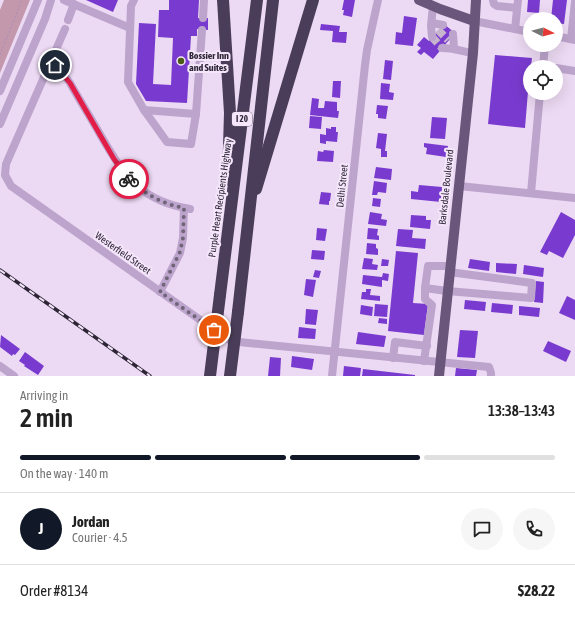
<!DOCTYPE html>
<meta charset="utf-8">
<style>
body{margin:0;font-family:"Asap Condensed",sans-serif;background:#f6f6f6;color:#222;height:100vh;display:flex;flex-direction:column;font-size:15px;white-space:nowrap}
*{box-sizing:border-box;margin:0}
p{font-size:13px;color:#767676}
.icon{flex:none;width:22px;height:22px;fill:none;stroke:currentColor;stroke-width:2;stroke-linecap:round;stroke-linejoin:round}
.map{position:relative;height:376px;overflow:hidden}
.sheet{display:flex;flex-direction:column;background:#fff;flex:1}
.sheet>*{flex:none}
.needle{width:26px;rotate:96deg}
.fabs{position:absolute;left:523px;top:12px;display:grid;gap:8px}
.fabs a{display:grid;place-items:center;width:40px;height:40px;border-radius:50%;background:#fff;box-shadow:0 4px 16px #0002;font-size:20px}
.pin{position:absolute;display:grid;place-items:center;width:34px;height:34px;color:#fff;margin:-17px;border:2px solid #fff;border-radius:50%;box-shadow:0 1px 4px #0007}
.courier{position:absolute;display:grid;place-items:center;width:40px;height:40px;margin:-20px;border:3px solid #e11d48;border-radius:50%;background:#fff;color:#222;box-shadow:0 1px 5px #0007}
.summary em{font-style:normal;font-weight:600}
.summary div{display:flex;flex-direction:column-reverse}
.summary{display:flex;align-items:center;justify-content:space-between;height:68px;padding:0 20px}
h1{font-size:26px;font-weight:600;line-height:30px}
.bar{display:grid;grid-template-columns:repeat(4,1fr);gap:6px 4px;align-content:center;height:48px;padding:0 20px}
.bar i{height:5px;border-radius:3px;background:#e0e0e0}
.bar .on{background:#111827}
.bar p{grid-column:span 4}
.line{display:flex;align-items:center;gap:10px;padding:0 20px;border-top:1px solid #e0e0e0}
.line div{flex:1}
.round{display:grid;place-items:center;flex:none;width:42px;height:42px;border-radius:21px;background:#f6f6f6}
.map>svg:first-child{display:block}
</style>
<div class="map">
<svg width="575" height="376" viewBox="0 0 575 376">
<rect width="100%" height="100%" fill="#ecd9f3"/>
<!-- green -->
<path fill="#c398ad" d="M4 0H30L0 73V10Z"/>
<!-- building -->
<g fill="#793bcf">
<path d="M86 0H118L113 12Z"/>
<path d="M169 0H199L198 18H208V30L197 29V36H191L187 103 146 101 136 84 139 23 156 24 153 84 171 85 173 38 158 37 159 10H169Z"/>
<path d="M344 0H355L352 17 343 15 344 10H342Z"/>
<path d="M528 0H540L539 13 527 12Z"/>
<path d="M553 0H567L564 24 556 23V19H551Z"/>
<path d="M404 16 417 18 413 46 395 44 396 32 402 33Z"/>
<path d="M321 24 340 26 339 32H347L346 43 332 42 333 31 320 30Z"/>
<path d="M444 24 455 33 433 59 424 52 421 55 417 52 421 48 417 45 424 37 429 41Z"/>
<path d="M495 55 532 58 531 67H530L525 128 488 124Z"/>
<path d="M385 60 393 61 391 80 383 79Z"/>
<path d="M333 81H341L340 98 332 97Z"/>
<path d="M381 83 390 84 389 92 394 93 393 100 380 99Z"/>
<path d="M312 98 319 99 318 108H324L325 101 337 102V111H339L338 118 310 115Z"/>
<path d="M377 105 388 106 386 119 378 118V114H376Z"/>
<path d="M310 116 322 117 321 129 309 128Z"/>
<path d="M432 117 447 118 445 139 430 138Z"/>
<path d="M331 127H336V132H338L337 142 326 141V144L320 143V134L326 135V128L331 129Z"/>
<path d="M378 133 387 134 385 151H387V157H381V149L376 148Z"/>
<path d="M424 143 448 146 446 157 426 154 427 148 424 147Z"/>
<path d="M324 150 334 151 333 162 317 161 318 151 323 152Z"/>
<path d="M376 167 392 169 391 180 374 178Z"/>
<path d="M374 181 387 183 386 193 378 192 377 195H372Z"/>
<path d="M419 185 442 187 441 202 411 199V191L418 192Z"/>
<path d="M321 192 331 193 330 201H329V205L319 204Z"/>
<path d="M373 198 381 199 380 207 372 206Z"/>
<path d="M370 212 382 214 381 219 387 220 386 226 368 224Z"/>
<path d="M561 212 575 220V235L563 258 549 251 547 255 540 252Z"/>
<path d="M411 215 426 216V220H431L430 229 410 227Z"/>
<path d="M317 228 327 229 325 241 316 240Z"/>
<path d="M368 228 378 229 377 235 379 236V240L367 239Z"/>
<path d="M398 229 413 230 412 238 426 239 425 249 396 246Z"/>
<path d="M367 243 376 244V248L378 249V255L366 254Z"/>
<path d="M312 250 325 251 324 260 311 259Z"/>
<path d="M396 251 418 253 413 303 428 304 424 335 388 331Z"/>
<path d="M364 258 373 259 372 264 378 265 377 270 362 269Z"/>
<path d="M382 259 389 260 388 266H381Z"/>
<path d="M470 259 490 262 489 271 468 268Z"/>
<path d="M496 263 517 264 516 274 496 272Z"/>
<path d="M524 265 544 268 543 277 523 274Z"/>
<path d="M315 270 321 271 319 278 313 277Z"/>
<path d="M383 273 389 274 388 281 382 280V287L362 284 363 275 382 277Z"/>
<path d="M306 279 316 280 313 297 304 295Z"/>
<path d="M536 281 544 282 543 303 534 302Z"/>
<path d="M366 289H371L370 295 380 296V301L361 299 362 292H366Z"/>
<path d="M567 296 575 300V320L559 313Z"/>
<path d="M465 300 486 302 485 311 464 309Z"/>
<path d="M492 303 513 305 512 314 491 312Z"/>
<path d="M375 304 388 305 387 317 374 316Z"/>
<path d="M361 305 373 307 372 316 360 314Z"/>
<path d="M519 306 540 308 539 317 519 315Z"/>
<path d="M306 309 318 310 316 325 305 324Z"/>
<path d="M379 318 387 319V324L378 323Z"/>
<path d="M299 327 316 329 315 339 298 338Z"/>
<path d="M460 330 478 331 475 358 457 357Z"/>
<path d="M358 332 386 336 384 347 356 344Z"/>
<path d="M1 335 20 349 15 355 13 354 12 356 0 347Z"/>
<path d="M548 341 571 351 566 362 543 351Z"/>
<path d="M25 352 44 366 38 375 24 366 25 365 19 361Z"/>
<path d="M292 356 314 359 312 370 291 367Z"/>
<path d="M270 357 281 358 280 376H268Z"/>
<path d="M344 366 361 368 360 376H343Z"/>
<path d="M456 368 477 370 476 376H455Z"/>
<path d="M363 369 415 375V376H362Z"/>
</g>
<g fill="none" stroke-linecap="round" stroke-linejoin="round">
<!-- minor-tunnel -->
<g stroke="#c6b5cd" stroke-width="8" stroke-dasharray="8 4" stroke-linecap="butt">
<path d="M438 30 448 40"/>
<path d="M432 37 442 48"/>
</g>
<!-- path -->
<path stroke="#a88eb8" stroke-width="1" stroke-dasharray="2 2" stroke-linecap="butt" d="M0 55 22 0"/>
<!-- minor -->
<g stroke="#bda4cc" stroke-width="8">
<path d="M64 0 130 28"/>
<path d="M134 0 131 6 128 82 144 110 196 114 202 30"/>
<path d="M493 0 494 4 497 6 517 8"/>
<path d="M203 18 204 0"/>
<path d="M68 20 74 4"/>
<path d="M474 21 530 32"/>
<path d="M432 23 443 25"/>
<path d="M65 29 6 164 5 175 11 186 206 324 227 339 239 342 489 367 491 373V376"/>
<path d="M515 29 518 0"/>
<path d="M453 34 454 48"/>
<path d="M556 36 575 40"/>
<path d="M432 37 431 26 433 6"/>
<path d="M571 39 575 2"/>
<path d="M442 48C455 48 460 51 473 53"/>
<path d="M51 62 62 72 70 83C80 101 91 118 101 136 125 177 141 201 190 209"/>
<path d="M543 67 545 45"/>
<path d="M556 68 575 71"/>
<path d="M0 91 38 0"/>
<path d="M144 110 167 142 191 144 196 114"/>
<path d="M0 124 45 19 51 0"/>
<path d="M459 186 575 198"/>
<path d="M531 193 540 93"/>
<path d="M449 272 532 283 531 298 447 291 425 288 428 266H450"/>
<path d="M160 292 180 253 183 238 184 208"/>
<path d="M393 358 395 342 427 346"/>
<path d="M424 361 432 305 425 299V288"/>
<path d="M0 366 14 376"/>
<path d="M332 376 365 65 367 50 378 0"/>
</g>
<!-- major -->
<g stroke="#69567a" stroke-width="10">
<path d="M419 0 440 9 474 21"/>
<path d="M439 376 473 53 476 0"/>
</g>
<!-- highway -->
<g stroke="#4a3d59" stroke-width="12">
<path d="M223 0 230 113 228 180"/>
<path d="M256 189 313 0"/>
<path d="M220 295 257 0"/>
<path d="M238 312 273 0"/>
</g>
<defs>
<path id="rail" d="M0 270 150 376"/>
</defs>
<!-- rail casing -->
<use href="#rail" stroke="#2e2637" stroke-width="3.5"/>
<!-- rail -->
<use href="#rail" stroke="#f5e6fb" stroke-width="2" stroke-dasharray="6" stroke-linecap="butt"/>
<!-- highway-bridge -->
<g stroke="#4a3d59" stroke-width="12">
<path d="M210 376 220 295"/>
<path d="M230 376 238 312"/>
</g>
</g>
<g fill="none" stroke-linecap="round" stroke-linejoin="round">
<!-- done -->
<path stroke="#706579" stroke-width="4" stroke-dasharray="0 7.2" d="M129 179C144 194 163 204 184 208L183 238 180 252 160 292 214 330"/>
<!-- route -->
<path stroke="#e11d48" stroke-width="5" d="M55 65 70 83 114 159 129 179"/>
</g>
<!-- markers -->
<circle fill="#4b5c19" stroke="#f5e6fb" stroke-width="1.5" cx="181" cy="61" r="4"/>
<g text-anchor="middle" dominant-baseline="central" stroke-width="4" stroke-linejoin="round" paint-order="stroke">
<!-- shield labels -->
<rect fill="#f5e6fb" stroke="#6a6072" stroke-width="1" x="232" y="112" width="20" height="14" rx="3"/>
<g font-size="9" font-weight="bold" fill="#2e2637">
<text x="242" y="119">I 20</text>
</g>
<!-- poi labels -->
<g font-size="10" font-weight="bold" fill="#2e2637" stroke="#f5e6fb" text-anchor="start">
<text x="189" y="55">Bossier Inn<tspan x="189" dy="12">and Suites</tspan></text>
</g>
<!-- street labels -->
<g font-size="10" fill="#2e2637" stroke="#f5e6fb">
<text transform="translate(342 186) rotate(-84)">Delhi Street</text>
<text transform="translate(446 187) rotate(-84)">Barksdale Boulevard</text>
<text transform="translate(220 198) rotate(-82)">Purple Heart Recipients Highway</text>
<text transform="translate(123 253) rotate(35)">Westerfield Street</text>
</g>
</g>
</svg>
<div class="fabs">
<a><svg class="needle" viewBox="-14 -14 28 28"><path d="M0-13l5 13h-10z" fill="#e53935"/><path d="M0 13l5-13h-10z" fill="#767676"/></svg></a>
<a><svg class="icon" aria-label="locate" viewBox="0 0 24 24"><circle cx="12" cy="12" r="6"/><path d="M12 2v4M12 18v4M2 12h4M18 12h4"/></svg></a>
</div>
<div class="pin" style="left:214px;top:330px;background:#ea580c"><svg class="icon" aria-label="bag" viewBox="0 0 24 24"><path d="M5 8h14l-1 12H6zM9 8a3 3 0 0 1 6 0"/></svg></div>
<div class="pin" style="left:55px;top:65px;background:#1f2937"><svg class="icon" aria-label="home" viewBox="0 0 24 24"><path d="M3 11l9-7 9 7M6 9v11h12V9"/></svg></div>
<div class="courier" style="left:129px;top:179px"><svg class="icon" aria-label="bike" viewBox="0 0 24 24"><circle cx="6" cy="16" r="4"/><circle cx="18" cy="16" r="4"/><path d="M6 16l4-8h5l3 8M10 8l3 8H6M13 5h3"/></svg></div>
</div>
<section class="sheet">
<div class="summary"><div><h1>2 min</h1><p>Arriving in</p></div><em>13:38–13:43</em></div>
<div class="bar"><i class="on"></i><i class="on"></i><i class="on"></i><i></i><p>On the way · 140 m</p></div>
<div class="line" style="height:72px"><b class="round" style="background:#111827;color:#fff">J</b><div><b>Jordan</b><p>Courier · 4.5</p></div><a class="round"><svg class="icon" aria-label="chat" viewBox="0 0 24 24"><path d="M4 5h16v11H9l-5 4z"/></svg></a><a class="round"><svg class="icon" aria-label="phone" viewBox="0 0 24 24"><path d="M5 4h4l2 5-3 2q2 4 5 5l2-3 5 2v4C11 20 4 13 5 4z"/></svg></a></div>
<div class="line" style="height:52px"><div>Order #8134</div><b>$28.22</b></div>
</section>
